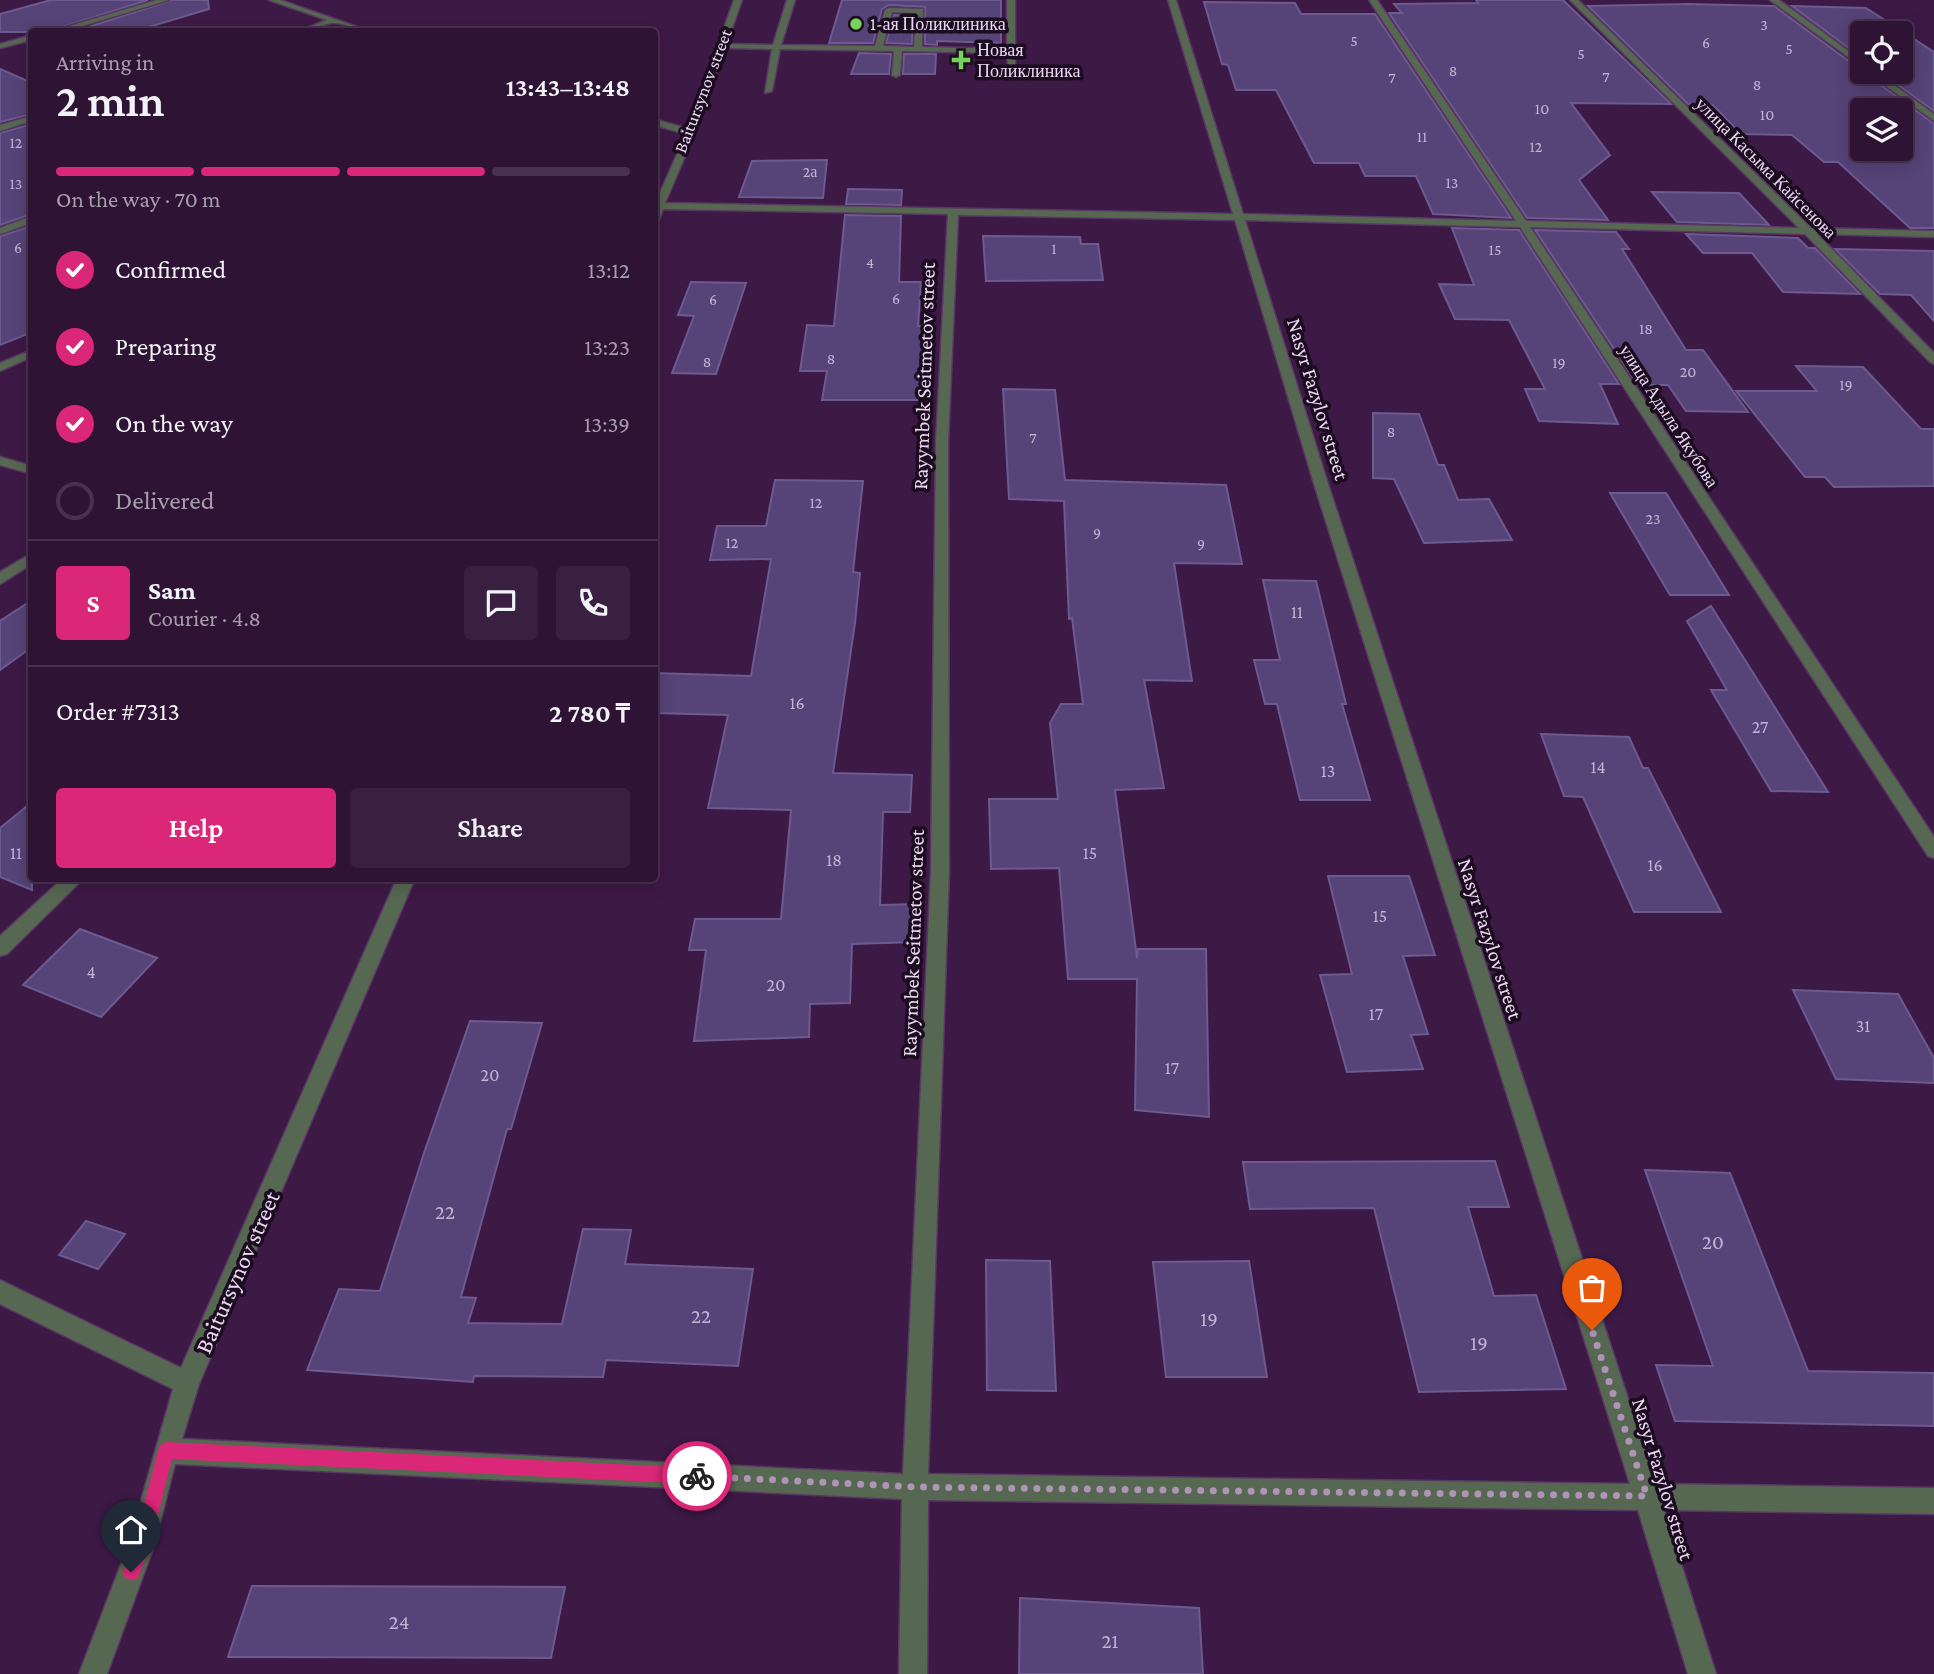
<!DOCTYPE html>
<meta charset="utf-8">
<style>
body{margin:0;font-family:"Crimson Pro",serif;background:#3a2040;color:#f1f3f6;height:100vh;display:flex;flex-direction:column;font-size:26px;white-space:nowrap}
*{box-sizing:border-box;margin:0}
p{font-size:23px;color:#a79eac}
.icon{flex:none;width:38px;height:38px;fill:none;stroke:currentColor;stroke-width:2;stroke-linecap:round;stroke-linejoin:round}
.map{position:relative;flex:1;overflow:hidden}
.sheet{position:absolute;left:28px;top:28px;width:630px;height:854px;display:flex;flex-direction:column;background:#2e1334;border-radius:7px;box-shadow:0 4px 18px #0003,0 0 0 2px #49324f}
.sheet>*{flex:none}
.fabs{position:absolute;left:1850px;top:21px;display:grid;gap:14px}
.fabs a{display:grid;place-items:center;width:63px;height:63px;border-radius:7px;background:#2e1334;box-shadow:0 4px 18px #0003,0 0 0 2px #49324f;font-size:35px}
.pin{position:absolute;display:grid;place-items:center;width:60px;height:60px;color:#fff;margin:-72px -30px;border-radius:50% 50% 50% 0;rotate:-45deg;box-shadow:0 0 7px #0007}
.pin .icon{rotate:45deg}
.courier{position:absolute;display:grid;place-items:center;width:70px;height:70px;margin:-35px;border:5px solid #db2777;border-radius:50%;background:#fff;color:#222;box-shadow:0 2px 9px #0007}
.head em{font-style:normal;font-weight:600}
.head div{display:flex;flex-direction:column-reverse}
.head{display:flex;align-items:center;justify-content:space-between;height:119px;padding:0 28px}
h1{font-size:46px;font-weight:600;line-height:52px}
.bar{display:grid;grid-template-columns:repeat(4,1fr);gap:10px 7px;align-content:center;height:84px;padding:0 28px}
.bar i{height:9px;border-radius:5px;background:#49324f}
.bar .selected{background:#db2777}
.bar p{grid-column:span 4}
.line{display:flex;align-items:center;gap:18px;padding:0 28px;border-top:2px solid #49324f}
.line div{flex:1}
.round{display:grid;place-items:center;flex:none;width:74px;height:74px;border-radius:7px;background:#3a2040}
ol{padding:0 28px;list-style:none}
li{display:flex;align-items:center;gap:21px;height:77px}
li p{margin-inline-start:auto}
li .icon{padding:7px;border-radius:50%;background:#db2777;color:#fff;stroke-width:4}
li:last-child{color:#a79eac}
li i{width:38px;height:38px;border:4px solid #49324f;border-radius:50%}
.primary-button{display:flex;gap:14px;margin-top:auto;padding:14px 28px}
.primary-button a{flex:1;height:80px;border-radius:7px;background:#db2777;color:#fff;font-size:28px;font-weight:600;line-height:80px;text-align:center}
.primary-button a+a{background:#3a2040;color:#f1f3f6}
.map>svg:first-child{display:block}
</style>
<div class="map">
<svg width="1934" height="1674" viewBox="0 0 1934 1674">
<rect width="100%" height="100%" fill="#3d1946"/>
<!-- building -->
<g fill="#564378" stroke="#6c5a90" stroke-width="2" fill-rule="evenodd">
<path d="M51 0H148L47 32H0V14Z"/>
<path d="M172 0H208L209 9 132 32H73Z"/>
<path d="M842 0H1001V43L937 41V45L925 44V7L889 5 882 9 873 43H829Z"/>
<path d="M1476 0H1563L1671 104 1571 103 1610 155 1579 180 1608 220 1527 218 1389 13H1402L1394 4 1478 3Z"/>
<path d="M1204 2 1295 3 1301 14H1375L1511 218 1433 214 1416 176H1365L1359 163H1314L1276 90H1236L1228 65 1222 64Z"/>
<path d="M1688 4 1774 6 1934 124V228H1910L1838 162H1824L1792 135 1741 134 1713 105 1688 104 1588 6ZM1862 110H1900V149H1862Z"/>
<path d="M1792 6 1866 8 1934 52V111L1880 72H1900V33H1862V58Z"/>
<path d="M894 15 913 16 912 44 886 43Z"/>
<path d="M859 53 891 54 889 74H851Z"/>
<path d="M904 54H936L935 74H903Z"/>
<path d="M0 69 32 83V114L0 122Z"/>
<path d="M32 124V214L0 225V133Z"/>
<path d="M827 160 823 198 739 197 752 161Z"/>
<path d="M848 189 902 190 901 205 846 204Z"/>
<path d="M1652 192 1739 193 1769 225 1677 222Z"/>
<path d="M845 215 901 216 899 282H921L918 326H926L920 400H822L827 371H800L807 325 834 326Z"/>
<path d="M32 226V332L0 345V236Z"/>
<path d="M1452 228 1519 230 1619 384H1600L1618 424 1539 421 1525 389H1545L1509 320 1455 319 1439 284 1474 285Z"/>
<path d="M1535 230 1616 232 1629 249H1622L1686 350H1703L1748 412 1686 411 1668 385H1638Z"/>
<path d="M1686 234 1798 238 1808 248H1815L1860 294 1783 292 1752 253H1703Z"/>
<path d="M983 236 1080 237 1081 244H1098L1103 280 986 281Z"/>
<path d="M1835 249 1934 251V321L1911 295 1880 294Z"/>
<path d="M691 282 746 283 716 374 672 373 694 316 678 315Z"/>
<path d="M1796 366 1863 367 1921 429H1934V486L1834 487 1825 477H1805L1736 391H1817Z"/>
<path d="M1003 389 1055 390 1065 480 1226 485 1242 564 1174 563 1192 681 1144 680 1164 788 1115 790 1137 958 1138 949H1206L1209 1117 1135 1110 1137 979H1068L1059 868 991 869 989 799H1058L1050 723 1061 704H1083L1072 618 1069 619 1064 501 1009 499Z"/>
<path d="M1373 413 1419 414 1438 465H1444L1458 500 1489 499 1512 540 1424 543 1394 479 1373 478Z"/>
<path d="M775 480 863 481 853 572 860 573 855 623 833 773 912 775 910 812H883L880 905 916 904V942L852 944 850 1003 810 1004 809 1037 694 1041 706 950H689L695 919H781L791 810 708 808 728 715 654 713V673L751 676 771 559 710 560 717 526H766Z"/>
<path d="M1610 493H1666L1729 595H1670Z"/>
<path d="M1263 580 1316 581 1346 704H1342L1370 800H1300L1277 704H1265L1254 660H1280Z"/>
<path d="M32 600V647L0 670V621Z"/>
<path d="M1711 606 1828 792 1771 791 1711 690H1727L1687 621Z"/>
<path d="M1541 734 1629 737 1643 768H1648L1721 912H1634L1583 797 1564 796Z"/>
<path d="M32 802V890L0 877V828Z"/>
<path d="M1328 876H1409L1435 955 1403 956 1428 1034 1411 1035 1423 1069 1347 1072 1320 975 1352 974Z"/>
<path d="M80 929 157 958 101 1017 23 985Z"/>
<path d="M1793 990 1898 994 1934 1058V1083L1836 1079Z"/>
<path d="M470 1021 542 1023 511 1129H507L461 1297 476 1298 468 1323 562 1324 583 1229 631 1230 625 1264 753 1269 738 1366 606 1360 603 1377 474 1376 473 1382 307 1370 339 1289 380 1291 424 1153Z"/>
<path d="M1495 1161 1509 1207H1468L1494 1296 1536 1295 1566 1389 1419 1392 1374 1208 1250 1209 1243 1162Z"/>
<path d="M1645 1170 1730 1173 1808 1371 1934 1373V1426L1675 1421 1656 1365 1713 1366Z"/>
<path d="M86 1221 125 1234 98 1269 59 1255Z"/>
<path d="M986 1260 1050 1261 1056 1391 987 1390Z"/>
<path d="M1249 1261 1267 1377H1166L1153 1262Z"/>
<path d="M252 1586 565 1587 551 1658 228 1657Z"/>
<path d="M1020 1598 1199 1608 1203 1674H1019Z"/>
</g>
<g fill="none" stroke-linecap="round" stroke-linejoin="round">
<defs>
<path id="service" d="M787 0H795L781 45 875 46 885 10 889 8 923 9 922 47 1007 49V0H1015V64L1008 66 1007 53 902 51 900 75 896 77 892 75 894 51 780 49 772 91 765 93 772 49 720 48 716 46 720 44 773 45ZM892 12 916 13 914 47 883 46Z"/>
<g id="minor">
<path d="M157 0H169L62 32H49Z"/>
<path d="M269 0H280L372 32C359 32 347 23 334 23 322 23 310 32 297 32L327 20Z"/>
<path d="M734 0H742L695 133 665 203 1233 214 1168 0H1176L1243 214 1516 221 1369 0H1377L1526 221 1799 228 1570 0H1578L1811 228 1934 231V237L1817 234 1934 353V364L1930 362 1805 234 1530 227 1934 837V858L1928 856 1520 227 1245 220 1329 487 1656 1484 1934 1488V1514L1664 1510 1716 1674H1688L1638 1510 928 1500 927 1674H899L902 1499 175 1464 154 1546 107 1674H79L128 1546 173 1389 0 1304V1280L181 1368 397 878H415L199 1384 182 1439 903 1474 931 870 936 442 948 214 663 209 659 220 654 223V206L686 134 654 125V119L688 129ZM958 215 1235 220 1315 487 1630 1484 928 1474 949 870 948 442Z"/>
<path d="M1770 0H1779L1862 61V67Z"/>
<path d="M32 35V40L0 48V44Z"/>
<path d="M1867 72H1876L1934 114V121Z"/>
<path d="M32 116V121L0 131V125Z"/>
<path d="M32 216V223L0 234V228Z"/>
<path d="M32 350V357L0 371V363Z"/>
<path d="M0 457 32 466V474L0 465Z"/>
<path d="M32 553V564L0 584V572Z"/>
<path d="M63 878H84L7 954 0 956V936Z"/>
</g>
</defs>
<!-- service casing -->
<use href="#service" stroke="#593762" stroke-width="3"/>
<!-- minor casing -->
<use href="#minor" stroke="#593762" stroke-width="3"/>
<!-- service -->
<use href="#service" fill="#576852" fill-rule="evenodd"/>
<!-- minor -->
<use href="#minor" fill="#576852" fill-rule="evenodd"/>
</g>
<!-- route -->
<path fill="#db2777" d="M166 1442 697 1468 703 1470 705 1476 703 1482 697 1484 172 1459 150 1546 138 1578 131 1580 125 1578 123 1572 133 1546 158 1451 160 1445Z"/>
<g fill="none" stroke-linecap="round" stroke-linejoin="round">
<!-- done -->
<path stroke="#af94b6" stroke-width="7" stroke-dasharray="0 12.6" d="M697 1476 916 1487 1647 1496 1592 1330"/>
</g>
<!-- markers -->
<g fill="#76d25a" stroke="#1c0c20" stroke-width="2.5">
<circle cx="856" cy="24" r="7"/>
<path d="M957.5 49.5h7v7h7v7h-7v7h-7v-7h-7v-7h7z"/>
</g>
<g text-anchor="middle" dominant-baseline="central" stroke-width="7" stroke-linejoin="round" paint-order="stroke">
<!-- far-number labels -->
<g font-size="16" fill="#c6b2d4">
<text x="1764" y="24">3</text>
<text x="1354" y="40">5</text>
<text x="1706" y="42">6</text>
<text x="1789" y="48">5</text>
<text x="1581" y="53">5</text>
<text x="1453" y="70">8</text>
<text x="1606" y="76">7</text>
<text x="1392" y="77">7</text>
<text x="1757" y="84">8</text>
<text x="1542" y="108">10</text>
<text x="1767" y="114">10</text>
<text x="1422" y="136">11</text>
<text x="16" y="142">12</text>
<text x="1536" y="146">12</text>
<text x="810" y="171">2а</text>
<text x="1452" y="182">13</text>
<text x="16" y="183">13</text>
<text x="18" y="247">6</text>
<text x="1054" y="248">1</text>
<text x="1495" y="249">15</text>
<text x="870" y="262">4</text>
<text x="896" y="298">6</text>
<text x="713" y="299">6</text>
<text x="1646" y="328">18</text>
<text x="831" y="358">8</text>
<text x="707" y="361">8</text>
<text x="1559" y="362">19</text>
<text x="1688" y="371">20</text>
<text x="1846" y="384">19</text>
<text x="1391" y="431">8</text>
<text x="1033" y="437">7</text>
<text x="816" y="502">12</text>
<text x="1653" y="518">23</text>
<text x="1097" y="532">9</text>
<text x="732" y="542">12</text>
<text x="1201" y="543">9</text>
</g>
<!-- far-poi labels -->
<g font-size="18" fill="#ecd7f2" stroke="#1c0c20" text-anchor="start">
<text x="870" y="24">1-ая Поликлиника</text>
<text x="977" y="50">Новая<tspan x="977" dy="21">Поликлиника</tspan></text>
</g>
<!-- far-street labels -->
<g font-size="18" fill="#ecd7f2" stroke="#1c0c20">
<text transform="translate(703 91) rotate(-69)">Baitursynov street</text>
<text transform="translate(1766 168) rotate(45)">улица Касыма Кайсенова</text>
<text transform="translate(1669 416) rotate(57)">улица Адыла Якубова</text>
</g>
<!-- number labels -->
<g font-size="18" fill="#c6b2d4">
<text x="1297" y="612">11</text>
<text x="797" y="703">16</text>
<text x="1760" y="727">27</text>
<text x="1598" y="767">14</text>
<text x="1328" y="771">13</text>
<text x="16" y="853">11</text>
<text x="1090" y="853">15</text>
<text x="834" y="860">18</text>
<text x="1655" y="865">16</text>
<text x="1380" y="916">15</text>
<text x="91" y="972">4</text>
<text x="776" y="985">20</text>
<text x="1376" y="1014">17</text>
<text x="1863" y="1026">31</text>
<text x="1172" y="1068">17</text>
<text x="490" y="1075">20</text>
</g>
<!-- street labels -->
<g font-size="21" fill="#ecd7f2" stroke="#1c0c20">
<text transform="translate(924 376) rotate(-88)">Rayymbek Seitmetov street</text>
<text transform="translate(1318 399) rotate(73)">Nasyr Fazylov street</text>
<text transform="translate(1490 939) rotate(72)">Nasyr Fazylov street</text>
<text transform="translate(913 943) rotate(-88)">Rayymbek Seitmetov street</text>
<text transform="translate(1663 1479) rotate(73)">Nasyr Fazylov street</text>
</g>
<!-- near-number labels -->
<g font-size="21" fill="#c6b2d4">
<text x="445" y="1212">22</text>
<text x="1713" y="1242">20</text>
<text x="701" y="1316">22</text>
<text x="1209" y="1319">19</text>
<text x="1479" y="1343">19</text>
<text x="399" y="1622">24</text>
<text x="1110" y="1641">21</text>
</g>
<!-- near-street labels -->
<g font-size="24" fill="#ecd7f2" stroke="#1c0c20">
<text transform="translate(237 1272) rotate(-66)">Baitursynov street</text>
</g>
</g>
</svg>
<div class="fabs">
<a><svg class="icon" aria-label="locate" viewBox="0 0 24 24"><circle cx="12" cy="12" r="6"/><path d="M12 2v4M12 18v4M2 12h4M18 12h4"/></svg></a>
<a><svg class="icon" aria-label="layers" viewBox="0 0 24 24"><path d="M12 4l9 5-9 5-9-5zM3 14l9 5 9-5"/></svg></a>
</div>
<div class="pin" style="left:1592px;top:1330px;background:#ea580c"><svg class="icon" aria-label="bag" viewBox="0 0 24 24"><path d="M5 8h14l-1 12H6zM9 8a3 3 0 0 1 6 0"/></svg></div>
<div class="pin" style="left:131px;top:1572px;background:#1f2937"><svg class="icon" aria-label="home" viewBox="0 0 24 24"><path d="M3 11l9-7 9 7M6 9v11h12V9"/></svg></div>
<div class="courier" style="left:697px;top:1476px"><svg class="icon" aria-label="bike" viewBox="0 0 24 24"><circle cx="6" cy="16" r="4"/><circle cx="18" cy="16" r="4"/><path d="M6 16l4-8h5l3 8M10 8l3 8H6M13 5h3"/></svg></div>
<section class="sheet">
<div class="head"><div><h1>2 min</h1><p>Arriving in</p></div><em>13:43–13:48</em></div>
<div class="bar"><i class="selected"></i><i class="selected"></i><i class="selected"></i><i></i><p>On the way · 70 m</p></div>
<ol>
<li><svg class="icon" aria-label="check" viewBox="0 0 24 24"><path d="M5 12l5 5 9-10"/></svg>Confirmed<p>13:12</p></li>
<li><svg class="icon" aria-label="check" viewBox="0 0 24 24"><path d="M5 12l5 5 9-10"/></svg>Preparing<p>13:23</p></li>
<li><svg class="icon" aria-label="check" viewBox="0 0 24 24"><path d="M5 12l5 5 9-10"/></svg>On the way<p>13:39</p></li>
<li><i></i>Delivered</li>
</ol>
<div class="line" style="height:126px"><b class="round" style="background:#db2777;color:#fff">S</b><div><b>Sam</b><p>Courier · 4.8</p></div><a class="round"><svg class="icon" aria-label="chat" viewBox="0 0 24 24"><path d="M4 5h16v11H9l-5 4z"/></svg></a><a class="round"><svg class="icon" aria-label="phone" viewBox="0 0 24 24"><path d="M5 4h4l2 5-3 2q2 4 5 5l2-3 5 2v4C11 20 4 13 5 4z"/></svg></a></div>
<div class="line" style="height:91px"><div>Order #7313</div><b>2 780 ₸</b></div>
<div class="primary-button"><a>Help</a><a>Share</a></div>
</section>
</div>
